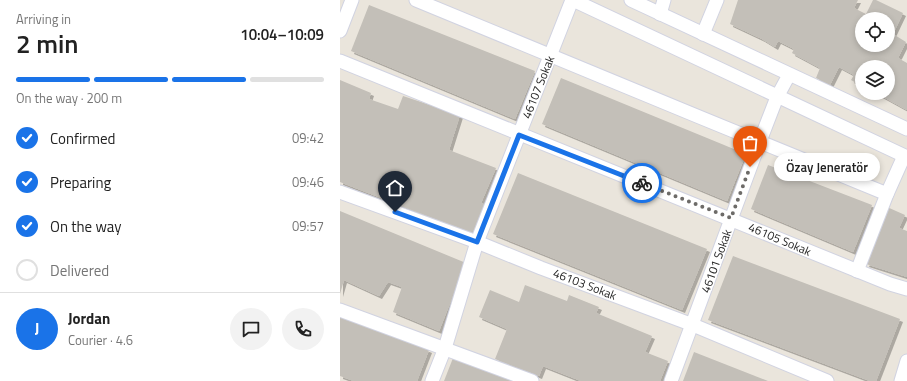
<!DOCTYPE html>
<meta charset="utf-8">
<style>
body{margin:0;font-family:"Titillium Web",sans-serif;background:#f2f2f2;color:#222;height:100vh;display:flex;flex-direction:column;font-size:15px;white-space:nowrap}
*{box-sizing:border-box;margin:0}
p{font-size:13px;color:#767676}
.icon{flex:none;width:22px;height:22px;fill:none;stroke:currentColor;stroke-width:2;stroke-linecap:round;stroke-linejoin:round}
.map{position:relative;flex:1;overflow:hidden}
.drawer{display:flex;flex-direction:column;background:#fff;width:340px}
.drawer>*{flex:none}
.fabs{position:absolute;left:515px;top:12px;display:grid;gap:8px}
.fabs a{display:grid;place-items:center;width:40px;height:40px;border-radius:50%;background:#fff;box-shadow:0 2px 6px #0003;font-size:20px}
.pin{position:absolute;display:grid;place-items:center;width:34px;height:34px;color:#fff;margin:-41px -17px;border-radius:50% 50% 50% 0;rotate:-45deg;box-shadow:0 0 4px #0007}
.pin .icon{rotate:45deg}
.courier{position:absolute;display:grid;place-items:center;width:40px;height:40px;margin:-20px;border:3px solid #1a73e8;border-radius:50%;background:#fff;color:#222;box-shadow:0 1px 5px #0007}
.bubble{position:absolute;height:28px;border-radius:14px;background:#fff;box-shadow:0 2px 6px #0003;font-size:13px;font-weight:600;line-height:28px;text-align:center}
.head em{font-style:normal;font-weight:600}
.head div{display:flex;flex-direction:column-reverse}
.head{display:flex;align-items:center;justify-content:space-between;height:68px;padding:0 16px}
h1{font-size:26px;font-weight:600;line-height:30px}
.bar{display:grid;grid-template-columns:repeat(4,1fr);gap:6px 4px;align-content:center;height:48px;padding:0 16px}
.bar i{height:5px;border-radius:3px;background:#e0e0e0}
.bar .selected{background:#1a73e8}
.bar p{grid-column:span 4}
.line{display:flex;align-items:center;gap:10px;padding:0 16px;border-top:1px solid #e0e0e0}
.line div{flex:1}
.round{display:grid;place-items:center;flex:none;width:42px;height:42px;border-radius:21px;background:#f2f2f2}
ol{padding:0 16px;list-style:none}
li{display:flex;align-items:center;gap:12px;height:44px}
li p{margin-inline-start:auto}
li .icon{padding:4px;border-radius:50%;background:#1a73e8;color:#fff;stroke-width:4}
li:last-child{color:#767676}
li i{width:22px;height:22px;border:2px solid #e0e0e0;border-radius:50%}
main{display:flex;flex:1;min-height:0}
.map>svg:first-child{display:block}
</style>
<main>
<section class="drawer">
<div class="head"><div><h1>2 min</h1><p>Arriving in</p></div><em>10:04–10:09</em></div>
<div class="bar"><i class="selected"></i><i class="selected"></i><i class="selected"></i><i></i><p>On the way · 200 m</p></div>
<ol>
<li><svg class="icon" aria-label="check" viewBox="0 0 24 24"><path d="M5 12l5 5 9-10"/></svg>Confirmed<p>09:42</p></li>
<li><svg class="icon" aria-label="check" viewBox="0 0 24 24"><path d="M5 12l5 5 9-10"/></svg>Preparing<p>09:46</p></li>
<li><svg class="icon" aria-label="check" viewBox="0 0 24 24"><path d="M5 12l5 5 9-10"/></svg>On the way<p>09:57</p></li>
<li><i></i>Delivered</li>
</ol>
<div class="line" style="height:72px"><b class="round" style="background:#1a73e8;color:#fff">J</b><div><b>Jordan</b><p>Courier · 4.6</p></div><a class="round"><svg class="icon" aria-label="chat" viewBox="0 0 24 24"><path d="M4 5h16v11H9l-5 4z"/></svg></a><a class="round"><svg class="icon" aria-label="phone" viewBox="0 0 24 24"><path d="M5 4h4l2 5-3 2q2 4 5 5l2-3 5 2v4C11 20 4 13 5 4z"/></svg></a></div>
</section>
<div class="map">
<svg width="567" height="381" viewBox="0 0 567 381">
<defs>
<filter id="shadow"><feDropShadow dx="3" dy="3" stdDeviation="0" flood-color="#0004"/></filter>
</defs>
<rect width="100%" height="100%" fill="#eae5dc"/>
<!-- building -->
<g fill="#c3bfb8" fill-rule="evenodd" filter="url(#shadow)">
<path d="M398 0H518L514 8 526 14 533 0H536L563 13 553 34 566 42 558 58 567 63V110L536 93H548V67H522V86L511 80 514 75 499 67 490 85 476 78 480 68 452 53 454 49 438 41 435 47 422 39 390 24ZM522 19H548V45H522Z"/>
<path d="M29 5 195 71 175 119 11 51Z"/>
<path d="M221 78 406 154 387 201 202 124Z"/>
<path d="M0 80 31 93 29 99 58 109 63 96 120 115 109 150 156 168 141 203 146 205 134 234 0 182Z"/>
<path d="M428 165 532 205 513 252 411 209Z"/>
<path d="M178 173 367 249 342 310 153 234Z"/>
<path d="M547 207 565 215 559 228 567 231V277L526 264Z"/>
<path d="M0 211 126 263 99 331 53 312 62 287 48 282 39 296 4 280 0 294Z"/>
<path d="M393 256 560 319 536 381H530L368 320Z"/>
<path d="M185 285 227 301 229 295 259 307 256 313 312 336 305 352 328 361 320 381H241L203 366 199 376 155 359 167 329 139 317 150 290 179 302Z"/>
<path d="M0 316 89 350 77 381H14L0 376Z"/>
<path d="M354 352 428 381H343Z"/>
<path d="M113 358 172 381H104Z"/>
</g>
<g fill="none" stroke-linecap="round" stroke-linejoin="round">
<defs>
<g id="minor">
<path d="M76 0C233 66 390 129 547 194L564 156"/>
<path d="M233 0 567 157"/>
<path d="M291 0 567 129"/>
<path d="M320 14 324 0"/>
<path d="M0 31 12 0"/>
<path d="M363 34 377 0"/>
<path d="M0 61C183 136 367 209 550 284L567 289"/>
<path d="M0 192 137 242 201 268 353 325 487 381"/>
<path d="M517 271 547 194"/>
<path d="M0 310 192 381"/>
<path d="M92 381 105 348 137 242 232 0"/>
<path d="M331 381 420 141 437 97 449 75"/>
<path d="M561 381 567 361"/>
</g>
</defs>
<!-- minor casing -->
<use href="#minor" stroke="#d1d3e1" stroke-width="15"/>
<!-- minor -->
<use href="#minor" stroke="#fff" stroke-width="13"/>
</g>
<g fill="none" stroke-linecap="round" stroke-linejoin="round">
<!-- done -->
<path stroke="#6d6b68" stroke-width="4" stroke-dasharray="0 7.2" d="M302 183 391 218 410 167"/>
<!-- route -->
<path stroke="#1a73e8" stroke-width="5" d="M55 212 137 242 179 135 302 183"/>
</g>
<g text-anchor="middle" dominant-baseline="central" stroke-width="3" stroke-linejoin="round" paint-order="stroke">
<!-- street labels -->
<g font-size="12" fill="#292929" stroke="#fff">
<text transform="translate(198 87) rotate(-68)">46107 Sokak</text>
<text transform="translate(440 239) rotate(23)">46105 Sokak</text>
<text transform="translate(376 261) rotate(-70)">46101 Sokak</text>
<text transform="translate(245 284) rotate(21)">46103 Sokak</text>
</g>
</g>
</svg>
<div class="fabs">
<a><svg class="icon" aria-label="locate" viewBox="0 0 24 24"><circle cx="12" cy="12" r="6"/><path d="M12 2v4M12 18v4M2 12h4M18 12h4"/></svg></a>
<a><svg class="icon" aria-label="layers" viewBox="0 0 24 24"><path d="M12 4l9 5-9 5-9-5zM3 14l9 5 9-5"/></svg></a>
</div>
<div class="pin" style="left:410px;top:167px;background:#ea580c"><svg class="icon" aria-label="bag" viewBox="0 0 24 24"><path d="M5 8h14l-1 12H6zM9 8a3 3 0 0 1 6 0"/></svg></div>
<div class="pin" style="left:55px;top:212px;background:#1f2937"><svg class="icon" aria-label="home" viewBox="0 0 24 24"><path d="M3 11l9-7 9 7M6 9v11h12V9"/></svg></div>
<div class="courier" style="left:302px;top:183px"><svg class="icon" aria-label="bike" viewBox="0 0 24 24"><circle cx="6" cy="16" r="4"/><circle cx="18" cy="16" r="4"/><path d="M6 16l4-8h5l3 8M10 8l3 8H6M13 5h3"/></svg></div>
<div class="bubble" style="left:434px;top:153px;width:106px">Özay Jeneratör</div>
</div>
</main>
